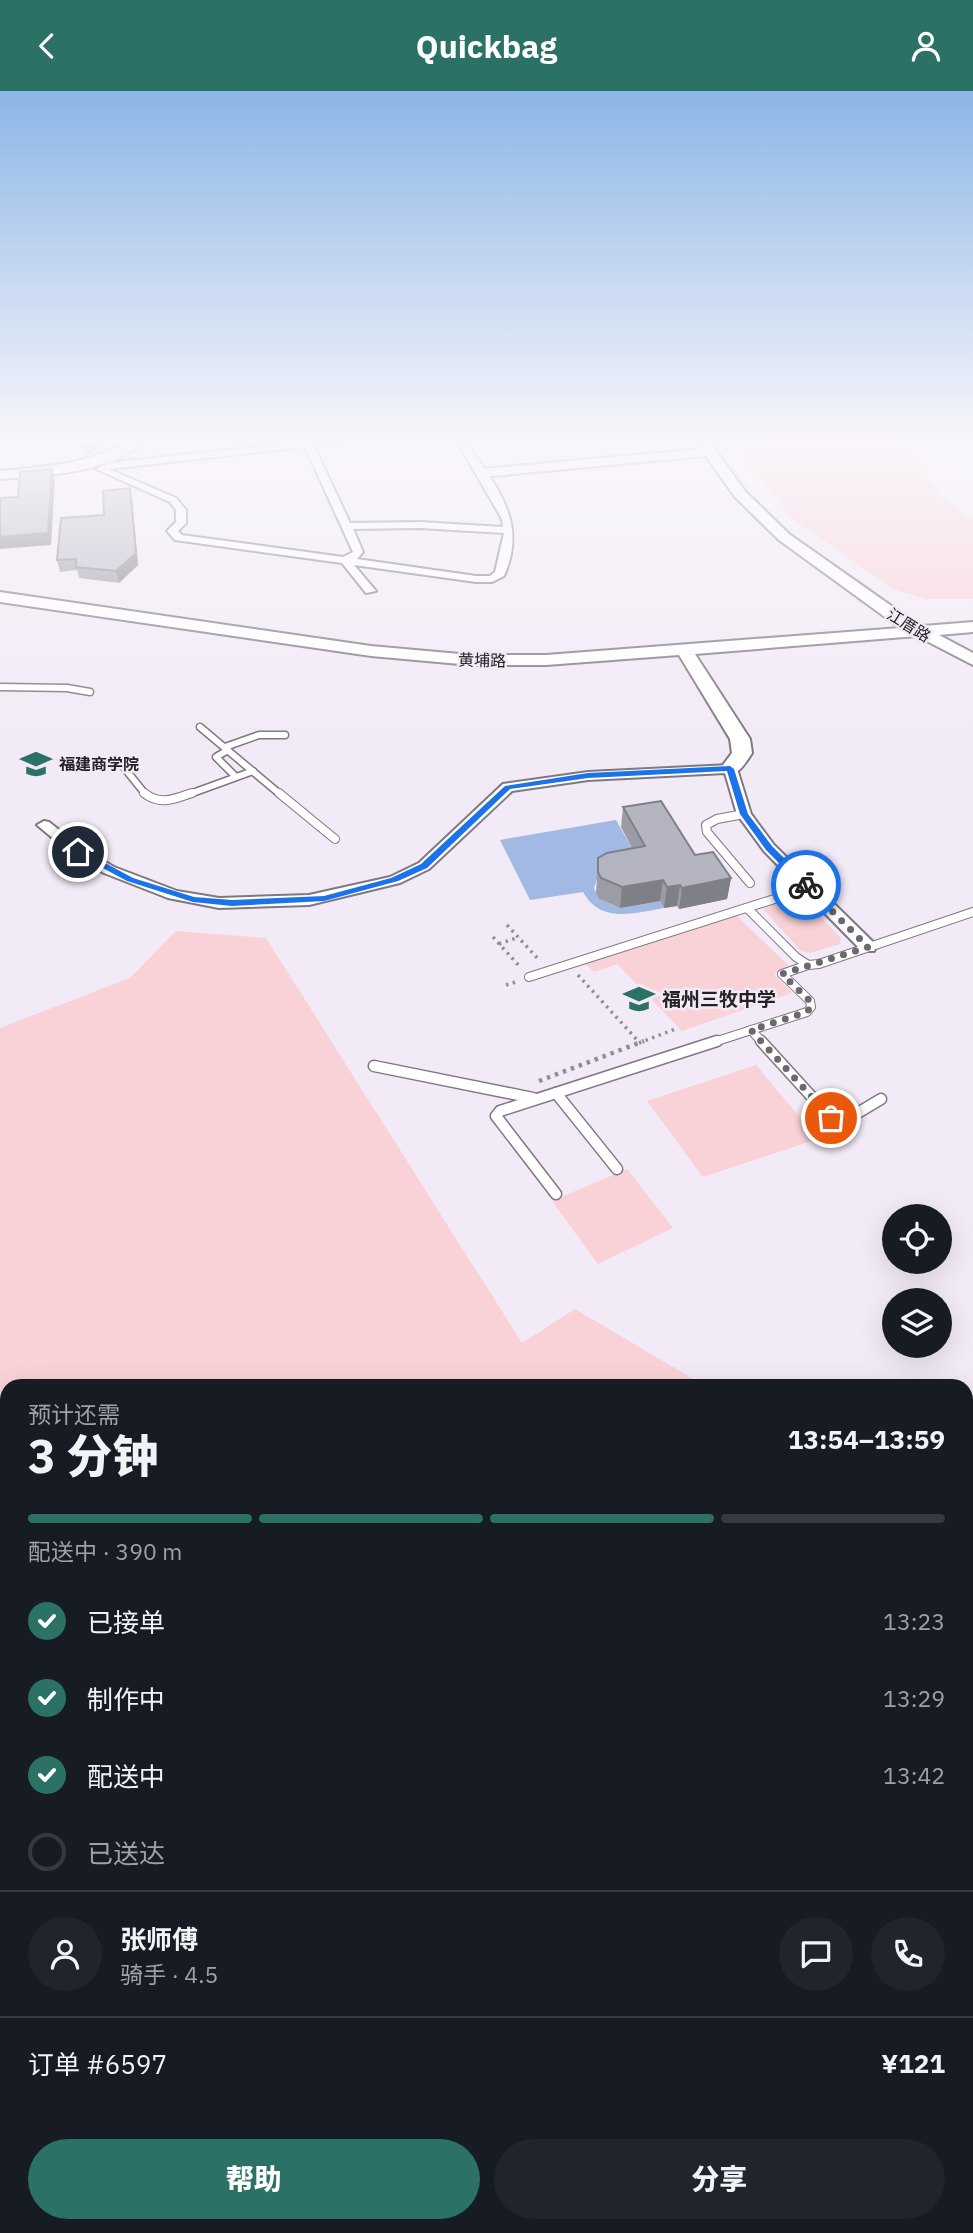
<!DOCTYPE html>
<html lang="zh">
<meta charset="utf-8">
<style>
body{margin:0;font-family:"IBM Plex Sans","Noto Sans SC",sans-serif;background:#20242c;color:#f1f3f6;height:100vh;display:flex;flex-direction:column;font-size:26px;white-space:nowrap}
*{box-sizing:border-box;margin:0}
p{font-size:23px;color:#9ea1a6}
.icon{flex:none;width:38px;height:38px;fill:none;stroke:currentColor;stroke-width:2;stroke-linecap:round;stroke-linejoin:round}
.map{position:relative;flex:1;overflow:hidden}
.panel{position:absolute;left:0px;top:1288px;width:973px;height:854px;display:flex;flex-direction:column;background:#171b24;border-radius:21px 21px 0 0;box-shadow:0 7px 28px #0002}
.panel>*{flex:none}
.buttons{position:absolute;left:882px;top:1113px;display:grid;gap:14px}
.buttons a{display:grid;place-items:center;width:70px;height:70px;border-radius:50%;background:#171b24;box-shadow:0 7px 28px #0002;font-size:35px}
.pin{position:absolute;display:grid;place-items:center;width:60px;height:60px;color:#fff;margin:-30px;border:4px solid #fff;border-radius:50%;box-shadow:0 2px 7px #0007}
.courier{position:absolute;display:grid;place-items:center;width:70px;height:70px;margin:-35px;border:5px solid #1a73e8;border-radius:50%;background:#fff;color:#222;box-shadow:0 2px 9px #0007}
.overview em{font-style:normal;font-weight:800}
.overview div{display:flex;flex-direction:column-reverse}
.overview{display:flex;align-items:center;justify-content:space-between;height:119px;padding:0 28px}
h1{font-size:46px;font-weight:800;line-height:52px}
.bar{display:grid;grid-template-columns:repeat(4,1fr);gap:10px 7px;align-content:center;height:84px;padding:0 28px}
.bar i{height:9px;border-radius:5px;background:#363941}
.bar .active{background:#2b7166}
.bar p{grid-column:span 4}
.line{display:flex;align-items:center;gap:18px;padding:0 28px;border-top:2px solid #363941}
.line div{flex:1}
.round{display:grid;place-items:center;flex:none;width:74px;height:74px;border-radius:37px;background:#20242c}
ol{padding:0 28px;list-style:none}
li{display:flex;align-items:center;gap:21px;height:77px}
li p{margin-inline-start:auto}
li .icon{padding:7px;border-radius:50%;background:#2b7166;color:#fff;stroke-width:4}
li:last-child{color:#9ea1a6}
li i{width:38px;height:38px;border:4px solid #363941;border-radius:50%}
.button{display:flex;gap:14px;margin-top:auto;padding:14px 28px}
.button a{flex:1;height:80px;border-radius:42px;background:#2b7166;color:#fff;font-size:28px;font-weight:800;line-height:80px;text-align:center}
.button a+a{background:#20242c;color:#f1f3f6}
header{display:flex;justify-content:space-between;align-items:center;height:91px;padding:0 28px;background:#2b7166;color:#fff;font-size:32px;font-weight:800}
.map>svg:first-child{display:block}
</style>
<header><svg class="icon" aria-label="back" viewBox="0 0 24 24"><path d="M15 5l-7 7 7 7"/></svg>Quickbag<svg class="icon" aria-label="person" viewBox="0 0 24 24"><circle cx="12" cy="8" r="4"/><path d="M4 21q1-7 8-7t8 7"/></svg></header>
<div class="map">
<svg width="973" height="2142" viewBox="0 0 973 2142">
<rect width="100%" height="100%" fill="#f2eaf6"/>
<!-- green -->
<g fill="#f9d2d7">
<path d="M728 347H899L942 406 973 429V508H927L892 498 792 427Z"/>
<path d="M793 806 802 808 841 847 840 853 810 862 801 860 763 818Z"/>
<path d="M735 823 789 875 774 883 792 902 682 940 617 873 594 881 585 873Z"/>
<path d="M176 840 266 847 522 1252 575 1218 705 1295H7V2135H966V1443L973 1447V2142H0V937L130 887Z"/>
<path d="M756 974 818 1048 703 1086 647 1010Z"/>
<path d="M627 1078 673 1137 598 1173 552 1110Z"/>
</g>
<!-- water -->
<path fill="#a2bae3" d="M616 729 643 776 597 788 594 797 599 808 620 817 660 810 664 817C634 822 601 833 583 801L530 809 500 749Z"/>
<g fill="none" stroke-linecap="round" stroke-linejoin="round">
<defs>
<g id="lane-far2">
<path d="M0 596 67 597 90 601"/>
<path d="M200 636 281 704"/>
<path d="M225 656 259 644H285"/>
<path d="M228 659 216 666 235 685"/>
<path d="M122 674 146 704"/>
<path d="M187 704 253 680"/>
</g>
<g id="lane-far1">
<path d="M144 702C161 715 174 708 192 702"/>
<path d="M279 702 335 748"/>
<path d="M744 723 717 728 706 734 707 741 750 792"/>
<path d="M747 817 796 866 808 874 819 873 973 821"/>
<path d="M529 886 809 797"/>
<path d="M751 939 763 952"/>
<path d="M711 952 807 921 811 916 810 910 782 883 808 874"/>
</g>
<g id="lane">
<path d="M761 950 831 1027 851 1026 881 1008"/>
<path d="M374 975 533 1007"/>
<path d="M556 1002 617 1078"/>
<path d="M556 1103 496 1025 500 1020 717 950"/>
</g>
<g id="street">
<path d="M340 347H369L314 355 350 432 420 431 503 436 502 428 455 347H463C494 393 529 429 504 485L492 491H476L354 474 376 500 366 502 342 472 175 449 167 440 176 431V419L170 411 96 378 108 372ZM305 356 353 461 343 466 182 444 178 440 186 432V419L176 407 109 378ZM420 437 504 442 495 481 490 485H476L357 468 363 461 353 438Z"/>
<path d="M730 674 737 678 751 723 774 754 874 852 876 856 874 860H862L764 760 737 723 725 682 588 689 512 700 429 778 400 792 309 814 219 817 168 807 104 782 73 764 37 734 44 730 49 731 83 758 114 776 177 800 219 807 309 804 390 786 419 772 503 693 588 681Z"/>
</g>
<g id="secondary">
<path d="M133 347H148C115 382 45 385 0 388V380C47 376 92 373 133 347Z"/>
<path d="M694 347H707L745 400 789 443 907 526 923 535 973 531V541L939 544 973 562V574L917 545 695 563 750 648 752 662C744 674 738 686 723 682L720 678 732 662 730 648 679 564 546 574H471L371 565 0 511V501L371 555 471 564H546L900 537 779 449 735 406 706 365 482 386 475 382 482 378 701 358Z"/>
</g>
</defs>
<!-- lane-far2 casing -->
<use href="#lane-far2" stroke="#7f7882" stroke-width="9"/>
<!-- lane-far1 casing -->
<use href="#lane-far1" stroke="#7f7882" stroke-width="10"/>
<!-- lane casing -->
<use href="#lane" stroke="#7f7882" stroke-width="13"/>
<!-- street casing -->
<use href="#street" stroke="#7f7882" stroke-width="4"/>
<!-- secondary casing -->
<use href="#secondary" stroke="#7f7882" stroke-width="4"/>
<!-- path-far1 -->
<g stroke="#938e96" stroke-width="3.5" stroke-dasharray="2.5 4.5" stroke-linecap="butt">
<path d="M507 834 539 869"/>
<path d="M493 846 521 877"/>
<path d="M499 853 519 846"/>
<path d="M578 884 639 951"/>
<path d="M506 894 516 891"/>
<path d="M639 952 678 937"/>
</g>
<!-- path -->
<path stroke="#938e96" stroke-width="4.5" stroke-dasharray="3.5 5" stroke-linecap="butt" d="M539 990 644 950"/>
<!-- lane-far2 -->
<use href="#lane-far2" stroke="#fff" stroke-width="6"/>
<!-- lane-far1 -->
<use href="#lane-far1" stroke="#fff" stroke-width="8"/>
<!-- lane -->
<use href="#lane" stroke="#fff" stroke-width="10"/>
<!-- street -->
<use href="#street" fill="#fff" fill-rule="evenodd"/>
<!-- secondary -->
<use href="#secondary" fill="#fff" fill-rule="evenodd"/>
</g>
<!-- wall -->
<g fill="#9c9ca6">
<path d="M77 347H112L86 365Z"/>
<path d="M130 397 132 408 138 474 119 492 79 487 77 479 60 481 57 469Z"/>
<path d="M623 716 731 787 727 808 679 818 677 815 664 817 660 810 620 817 599 808 596 802 598 767 632 757 621 736Z"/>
</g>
<!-- shaded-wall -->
<g fill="#7f7f87">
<path d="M86 347H112L86 365 83 349Z"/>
<path d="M52 378 55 389 51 454 0 458V446Z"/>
<path d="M130 397 132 408 138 474 119 492 116 480Z"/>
<path d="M731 787 727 808 679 818 682 797Z"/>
<path d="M663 789 660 810 620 817 622 796Z"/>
<path d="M680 794 677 815 664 817 667 796Z"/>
</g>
<!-- building -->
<g fill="#b5b5c1" stroke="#7f7f87" stroke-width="2">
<path d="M52 378 48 442 0 446V407L18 406 20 381Z"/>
<path d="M130 397 136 462 116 480 76 476V468L57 469 61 427 104 424 103 400Z"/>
<path d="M661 710 695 764 713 761 731 787 682 797 680 794 667 796 663 789 622 796 601 787 598 781V767L607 762 645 755 623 716Z"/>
</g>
<!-- sky -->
<linearGradient id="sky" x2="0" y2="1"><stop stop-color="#8cb6e6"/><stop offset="0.54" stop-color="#f9f6fb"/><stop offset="1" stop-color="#f9f6fb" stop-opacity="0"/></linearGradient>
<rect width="973" height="647" fill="url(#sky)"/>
<!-- route -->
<path fill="#1a73e8" d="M730 675 734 678 748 723 772 755 809 792V796H803L766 759 740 723 727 680 588 687 510 698 427 777 398 790 324 810 232 815 193 811 127 790 73 761 81 759 133 787 194 806 232 809 324 805 391 787 421 773 505 695 588 682Z"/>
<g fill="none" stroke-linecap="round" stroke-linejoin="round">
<!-- done -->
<path stroke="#6c686f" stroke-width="7" stroke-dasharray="0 12.6" d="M806 794 868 856 782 883 810 910 811 916 807 921 751 939 831 1027"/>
</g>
<!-- icons -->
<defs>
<symbol id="university-bare" viewBox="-9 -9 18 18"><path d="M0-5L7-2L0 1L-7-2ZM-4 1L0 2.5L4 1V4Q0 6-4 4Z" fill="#2b7166" stroke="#f2eaf6" stroke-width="2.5" paint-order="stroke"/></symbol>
<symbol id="school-bare" viewBox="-9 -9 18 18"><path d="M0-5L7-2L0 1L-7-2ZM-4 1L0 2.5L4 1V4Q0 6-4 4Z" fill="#2b7166" stroke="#f2eaf6" stroke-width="2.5" paint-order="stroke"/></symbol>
</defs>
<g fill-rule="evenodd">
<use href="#university-bare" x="14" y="651" width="44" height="44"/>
<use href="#school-bare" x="617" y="886" width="44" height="44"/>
</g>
<g text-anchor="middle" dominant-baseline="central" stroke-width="5" stroke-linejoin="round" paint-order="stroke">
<!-- far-street labels -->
<g font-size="16" fill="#242226" stroke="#f2eaf6">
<text transform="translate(909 534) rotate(32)">江厝路</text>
<text transform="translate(482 569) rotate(1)">黄埔路</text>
</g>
<!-- far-poi labels -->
<g font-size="16" font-weight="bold" fill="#242226" stroke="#f2eaf6" text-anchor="start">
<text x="59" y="673">福建商学院</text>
</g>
<!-- poi labels -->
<g font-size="19" font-weight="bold" fill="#242226" stroke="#f2eaf6" text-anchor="start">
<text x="662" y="908">福州三牧中学</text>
</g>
</g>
</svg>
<div class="buttons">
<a><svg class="icon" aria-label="locate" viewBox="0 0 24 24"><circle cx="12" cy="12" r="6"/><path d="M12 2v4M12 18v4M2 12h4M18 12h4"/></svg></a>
<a><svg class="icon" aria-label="layers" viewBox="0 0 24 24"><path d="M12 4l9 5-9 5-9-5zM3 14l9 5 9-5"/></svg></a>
</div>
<div class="pin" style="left:831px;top:1027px;background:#ea580c"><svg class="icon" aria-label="bag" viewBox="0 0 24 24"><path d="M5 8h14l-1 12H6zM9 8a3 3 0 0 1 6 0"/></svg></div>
<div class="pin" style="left:78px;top:761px;background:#1f2937"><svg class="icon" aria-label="home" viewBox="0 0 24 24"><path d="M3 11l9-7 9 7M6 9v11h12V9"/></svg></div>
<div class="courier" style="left:806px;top:794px"><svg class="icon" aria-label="bike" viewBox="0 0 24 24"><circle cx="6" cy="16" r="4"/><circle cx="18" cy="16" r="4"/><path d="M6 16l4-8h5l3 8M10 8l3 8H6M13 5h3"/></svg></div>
<section class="panel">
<div class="overview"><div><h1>3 分钟</h1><p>预计还需</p></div><em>13:54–13:59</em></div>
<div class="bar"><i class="active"></i><i class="active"></i><i class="active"></i><i></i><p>配送中 · 390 m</p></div>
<ol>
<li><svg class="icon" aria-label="check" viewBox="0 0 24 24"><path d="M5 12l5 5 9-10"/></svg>已接单<p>13:23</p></li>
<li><svg class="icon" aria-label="check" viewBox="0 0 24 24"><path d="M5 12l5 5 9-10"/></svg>制作中<p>13:29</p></li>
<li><svg class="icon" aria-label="check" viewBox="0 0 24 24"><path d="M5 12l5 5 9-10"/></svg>配送中<p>13:42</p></li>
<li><i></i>已送达</li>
</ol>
<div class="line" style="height:126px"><a class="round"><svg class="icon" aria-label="person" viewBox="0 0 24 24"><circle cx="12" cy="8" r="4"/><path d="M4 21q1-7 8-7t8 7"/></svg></a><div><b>张师傅</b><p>骑手 · 4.5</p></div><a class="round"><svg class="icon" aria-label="chat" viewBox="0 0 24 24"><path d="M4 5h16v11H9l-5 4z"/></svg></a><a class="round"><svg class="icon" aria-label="phone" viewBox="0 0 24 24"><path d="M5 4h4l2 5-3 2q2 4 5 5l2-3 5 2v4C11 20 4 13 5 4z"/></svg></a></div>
<div class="line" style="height:91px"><div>订单 #6597</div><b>¥121</b></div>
<div class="button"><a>帮助</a><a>分享</a></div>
</section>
</div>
